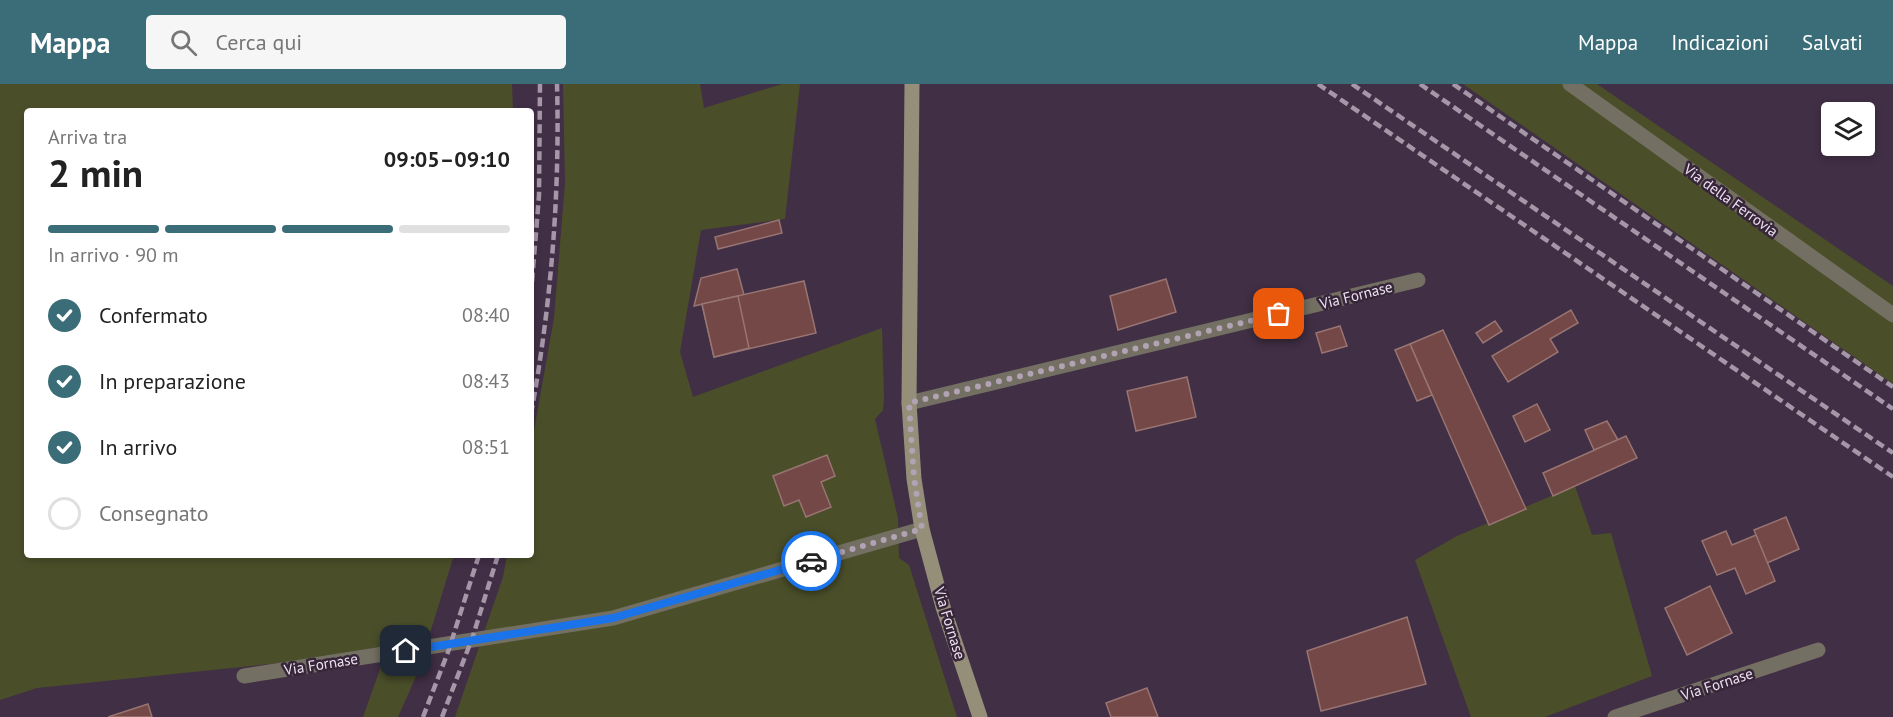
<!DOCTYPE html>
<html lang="it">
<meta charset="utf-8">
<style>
body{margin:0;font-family:"PT Sans",sans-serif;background:#f6f6f6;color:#222;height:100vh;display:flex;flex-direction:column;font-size:22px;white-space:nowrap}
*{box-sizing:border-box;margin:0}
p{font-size:20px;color:#767676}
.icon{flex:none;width:33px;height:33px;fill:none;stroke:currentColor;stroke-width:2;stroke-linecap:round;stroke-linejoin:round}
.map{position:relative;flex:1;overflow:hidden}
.panel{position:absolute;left:24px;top:24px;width:510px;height:450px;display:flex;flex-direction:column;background:#fff;border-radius:6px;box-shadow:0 3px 9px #0003}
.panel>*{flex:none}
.buttons{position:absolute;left:1821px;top:18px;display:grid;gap:12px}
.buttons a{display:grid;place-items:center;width:54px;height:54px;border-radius:6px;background:#fff;box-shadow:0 3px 9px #0003;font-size:30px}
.pin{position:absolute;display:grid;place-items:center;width:51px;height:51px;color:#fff;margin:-26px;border-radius:12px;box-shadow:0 3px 9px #0006}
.courier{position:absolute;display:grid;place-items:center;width:60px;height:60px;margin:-30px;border:4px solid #1a73e8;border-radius:50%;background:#fff;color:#222;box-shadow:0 2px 8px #0007}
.summary em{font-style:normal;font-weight:700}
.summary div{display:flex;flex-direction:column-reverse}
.summary{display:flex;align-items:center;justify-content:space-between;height:102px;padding:0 24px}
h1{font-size:39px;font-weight:700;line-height:45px}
.bar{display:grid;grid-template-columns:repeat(4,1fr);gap:9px 6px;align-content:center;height:72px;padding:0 24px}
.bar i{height:8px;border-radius:4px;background:#e0e0e0}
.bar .on{background:#3b6d79}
.bar p{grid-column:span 4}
ol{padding:0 24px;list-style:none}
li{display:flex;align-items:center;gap:18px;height:66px}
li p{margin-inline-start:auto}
li .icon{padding:6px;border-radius:50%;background:#3b6d79;color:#fff;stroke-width:4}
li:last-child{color:#767676}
li i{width:33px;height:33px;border:3px solid #e0e0e0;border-radius:50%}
header{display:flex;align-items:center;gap:36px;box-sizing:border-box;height:84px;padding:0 30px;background:#3b6d79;color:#fff}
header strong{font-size:28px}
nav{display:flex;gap:33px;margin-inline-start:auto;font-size:21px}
.search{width:420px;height:54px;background:#f6f6f6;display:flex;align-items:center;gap:15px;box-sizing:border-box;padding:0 21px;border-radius:6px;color:#767676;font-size:22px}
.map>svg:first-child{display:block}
</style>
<header>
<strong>Mappa</strong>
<div class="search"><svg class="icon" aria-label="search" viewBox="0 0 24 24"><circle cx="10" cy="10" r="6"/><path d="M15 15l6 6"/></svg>Cerca qui</div>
<nav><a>Mappa</a><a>Indicazioni</a><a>Salvati</a></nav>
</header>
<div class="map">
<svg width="1893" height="633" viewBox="0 0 1893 633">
<rect width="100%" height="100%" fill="#412f45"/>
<!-- green -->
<g fill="#4b4f29">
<path d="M0 0H512L513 27H27V471H454L418 588 398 633H363L386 568 37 604 0 616Z"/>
<path d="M563 0H700L704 24 782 0H800L785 135 701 146 680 268 693 313 882 244 884 315 883 326 875 335 898 434 899 474 909 481 957 633H455L503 493 507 471H531V363L554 234 565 99Z"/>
<path d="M1463 0H1597L1893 202V300Z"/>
<path d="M1575 402 1592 451 1611 449 1652 592 1545 633H1471L1415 476 1457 452Z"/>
</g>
<!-- building -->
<g fill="#734846" stroke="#987472" stroke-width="1.5">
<path d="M779 136 782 149 718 165 715 153Z"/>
<path d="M737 185 744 211 694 222 701 194Z"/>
<path d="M1166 195 1176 228 1118 246 1110 212Z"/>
<path d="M804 197 816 249 714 273 702 220Z"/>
<path d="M738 212 749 264 714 273 702 220Z"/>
<path d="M1571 226 1578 239 1550 255 1558 268 1508 298 1492 272Z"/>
<path d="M1495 237 1502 247 1483 259 1476 249Z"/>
<path d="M1340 242 1347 262 1322 269 1316 249Z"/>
<path d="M1443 246 1526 425 1489 441 1410 260Z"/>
<path d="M1410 260 1432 311 1417 317 1395 266Z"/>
<path d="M1187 293 1196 333 1136 347 1127 307Z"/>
<path d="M1537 320 1550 346 1525 358 1513 332Z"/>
<path d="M1607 337 1618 356 1594 366 1585 346Z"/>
<path d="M1626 352 1637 374 1553 412 1543 389Z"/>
<path d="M827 371 835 392 821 398 831 423 806 433 799 416 784 422 773 392Z"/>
<path d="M1786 433 1799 465 1767 479 1754 446Z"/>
<path d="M1726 447 1732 461 1756 451 1775 497 1746 510 1735 484 1717 491 1702 457Z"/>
<path d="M1710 502 1732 549 1687 571 1665 524Z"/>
<path d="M1407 533 1426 600 1321 627 1307 567Z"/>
<path d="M1147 604 1158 633H1111L1106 619Z"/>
<path d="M148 620 152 633H108Z"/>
</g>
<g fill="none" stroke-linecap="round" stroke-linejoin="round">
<!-- lane -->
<path stroke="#736f62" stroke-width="15" d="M244 592 613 534 922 445"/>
<!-- street -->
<g stroke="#736f62" stroke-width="15">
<path d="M1570 0 1893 231"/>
<path d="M909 319 1418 196"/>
<path d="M1615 633 1818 566"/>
</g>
<!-- secondary -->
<path stroke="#958f7a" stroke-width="15" d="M912 0 909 319 914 395 922 445 943 523 980 633"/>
<!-- rail -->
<g stroke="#a596a8" stroke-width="4.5" stroke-dasharray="9 4.5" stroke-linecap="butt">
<path d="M1318 0 1893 393"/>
<path d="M1352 0 1893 369"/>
<path d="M1420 0 1893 325"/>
<path d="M1453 0 1893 303"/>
<path d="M531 211 539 111 540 0"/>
<path d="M531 330C551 221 560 111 557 0"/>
<path d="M423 633 448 568 479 471"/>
<path d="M442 633 473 552 498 471"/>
</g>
</g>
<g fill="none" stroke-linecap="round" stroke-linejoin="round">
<!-- done -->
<path stroke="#b1a3b4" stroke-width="6" stroke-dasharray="0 10.8" d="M811 477 922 445 914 394 909 319 1279 230"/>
<!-- route -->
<path stroke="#1a73e8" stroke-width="8" d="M406 567 613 534 811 477"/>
</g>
<g text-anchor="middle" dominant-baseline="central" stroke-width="5" stroke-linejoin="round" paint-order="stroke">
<!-- street labels -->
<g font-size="15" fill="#ede1f0" stroke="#37253a">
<text transform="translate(1731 116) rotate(36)">Via della Ferrovia</text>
<text transform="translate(1356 211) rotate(-14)">Via Fornase</text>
<text transform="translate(950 539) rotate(73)">Via Fornase</text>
<text transform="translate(321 580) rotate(-9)">Via Fornase</text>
<text transform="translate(1717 600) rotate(-18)">Via Fornase</text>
</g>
</g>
</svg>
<div class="buttons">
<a><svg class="icon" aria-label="layers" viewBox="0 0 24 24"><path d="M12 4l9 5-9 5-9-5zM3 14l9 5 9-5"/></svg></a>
</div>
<div class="pin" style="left:1279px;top:230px;background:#ea580c"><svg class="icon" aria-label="bag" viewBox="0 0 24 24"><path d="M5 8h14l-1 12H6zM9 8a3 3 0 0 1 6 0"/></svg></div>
<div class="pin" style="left:406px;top:567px;background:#1f2937"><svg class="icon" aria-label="home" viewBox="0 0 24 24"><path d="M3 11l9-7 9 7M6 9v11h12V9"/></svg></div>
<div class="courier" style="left:811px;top:477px"><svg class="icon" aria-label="car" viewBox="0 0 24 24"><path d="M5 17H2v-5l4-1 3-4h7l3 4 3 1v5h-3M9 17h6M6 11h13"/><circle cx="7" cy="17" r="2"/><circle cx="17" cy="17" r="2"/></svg></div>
<section class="panel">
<div class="summary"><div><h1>2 min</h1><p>Arriva tra</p></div><em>09:05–09:10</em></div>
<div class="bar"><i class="on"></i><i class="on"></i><i class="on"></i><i></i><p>In arrivo · 90 m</p></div>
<ol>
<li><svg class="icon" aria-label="check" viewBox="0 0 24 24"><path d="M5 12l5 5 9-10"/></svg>Confermato<p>08:40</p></li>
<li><svg class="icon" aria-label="check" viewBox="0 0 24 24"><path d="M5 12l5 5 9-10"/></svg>In preparazione<p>08:43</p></li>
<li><svg class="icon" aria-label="check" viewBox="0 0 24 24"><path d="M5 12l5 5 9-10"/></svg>In arrivo<p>08:51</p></li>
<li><i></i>Consegnato</li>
</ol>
</section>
</div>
